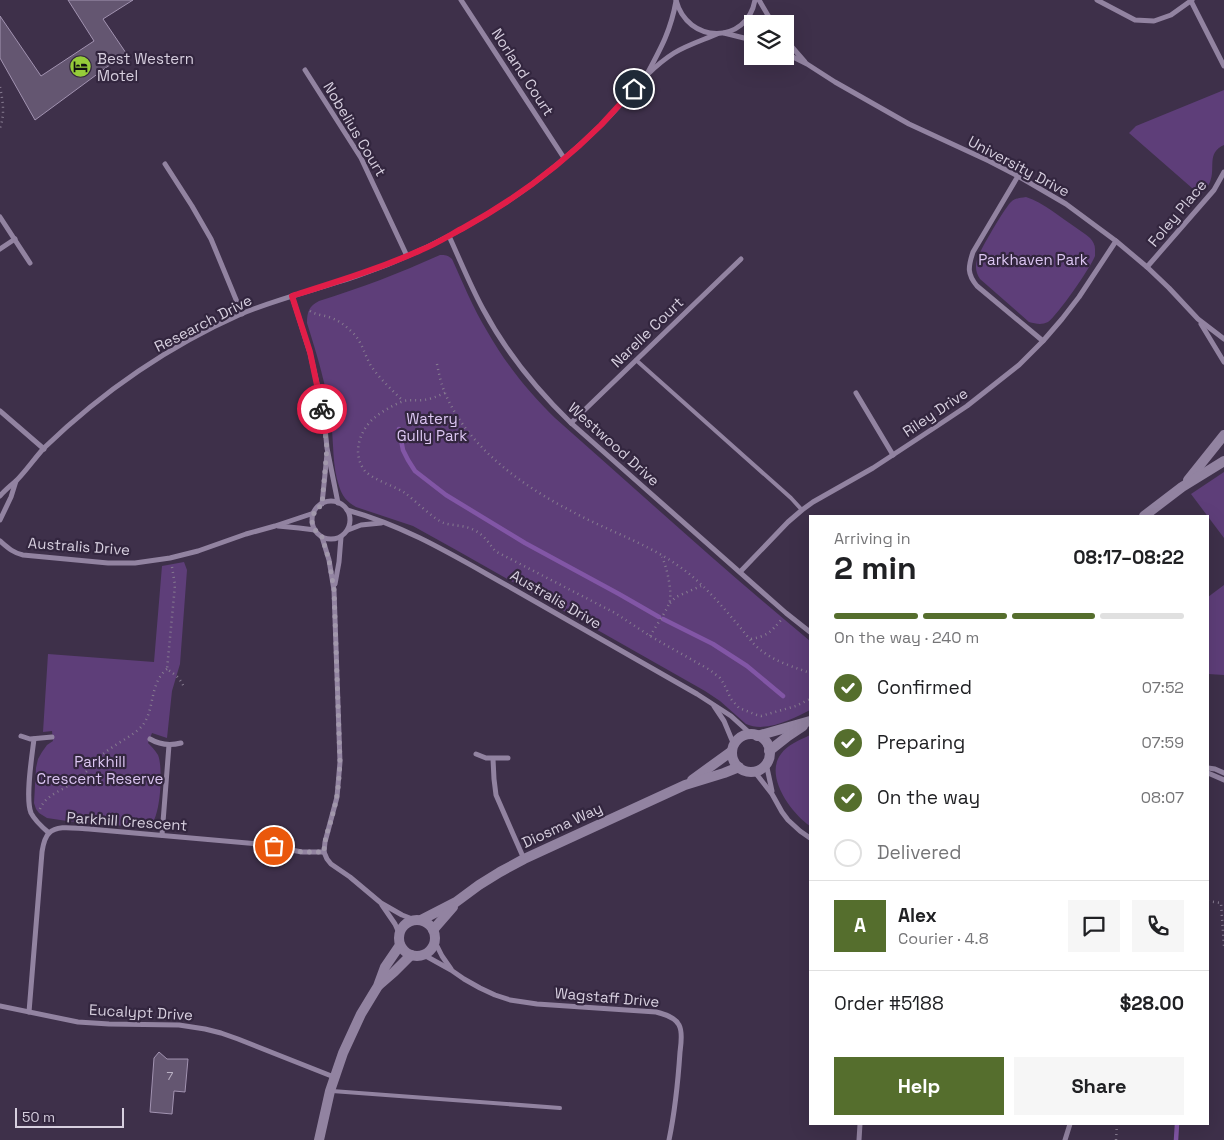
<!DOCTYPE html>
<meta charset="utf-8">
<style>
body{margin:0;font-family:"Space Grotesk",sans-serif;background:#f6f6f6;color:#202124;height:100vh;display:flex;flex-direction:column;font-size:19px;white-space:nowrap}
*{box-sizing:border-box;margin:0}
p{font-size:16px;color:#757577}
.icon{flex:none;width:28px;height:28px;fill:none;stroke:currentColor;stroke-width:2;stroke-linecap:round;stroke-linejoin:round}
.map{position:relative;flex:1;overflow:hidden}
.sheet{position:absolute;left:809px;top:515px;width:400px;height:610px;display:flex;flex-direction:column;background:#fff;border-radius:0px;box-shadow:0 5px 20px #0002}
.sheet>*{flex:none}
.buttons{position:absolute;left:744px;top:15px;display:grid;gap:10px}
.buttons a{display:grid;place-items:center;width:50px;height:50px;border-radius:0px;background:#fff;box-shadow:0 5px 20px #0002;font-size:25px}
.scale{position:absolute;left:15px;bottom:12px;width:109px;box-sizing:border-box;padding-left:5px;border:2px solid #d7cfdf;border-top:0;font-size:14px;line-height:18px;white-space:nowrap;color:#d7cfdf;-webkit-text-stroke:4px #33263f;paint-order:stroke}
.pin{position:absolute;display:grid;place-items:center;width:42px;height:42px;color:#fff;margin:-21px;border:2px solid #fff;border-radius:50%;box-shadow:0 1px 5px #0007}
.courier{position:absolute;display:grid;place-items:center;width:50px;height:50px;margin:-25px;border:4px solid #e11d48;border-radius:50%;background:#fff;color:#222;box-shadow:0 1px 6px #0007}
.summary em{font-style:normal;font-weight:600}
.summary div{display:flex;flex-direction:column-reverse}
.summary{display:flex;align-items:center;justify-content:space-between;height:85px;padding:0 25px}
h1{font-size:32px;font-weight:600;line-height:38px}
.bar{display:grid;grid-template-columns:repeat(4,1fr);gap:8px 5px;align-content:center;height:60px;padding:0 25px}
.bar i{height:6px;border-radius:4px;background:#e0e0e0}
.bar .active{background:#556e2d}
.bar p{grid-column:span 4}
.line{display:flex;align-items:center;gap:12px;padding:0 25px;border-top:1px solid #e0e0e0}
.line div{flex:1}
.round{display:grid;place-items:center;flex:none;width:52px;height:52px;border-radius:0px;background:#f6f6f6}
ol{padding:0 25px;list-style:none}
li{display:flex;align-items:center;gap:15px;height:55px}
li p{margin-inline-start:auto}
li .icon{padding:5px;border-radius:50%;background:#556e2d;color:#fff;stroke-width:4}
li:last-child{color:#757577}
li i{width:28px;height:28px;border:2px solid #e0e0e0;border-radius:50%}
.primary-button{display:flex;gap:10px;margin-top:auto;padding:10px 25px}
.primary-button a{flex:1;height:58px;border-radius:0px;background:#556e2d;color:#fff;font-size:20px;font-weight:600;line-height:58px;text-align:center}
.primary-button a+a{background:#f6f6f6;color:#202124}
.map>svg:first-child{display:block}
</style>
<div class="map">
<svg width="1224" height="1140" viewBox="0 0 1224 1140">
<rect width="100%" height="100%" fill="#3e304a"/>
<!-- green -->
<g fill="#5e3e79">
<path d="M1224 90V145C1206 153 1216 168 1210 182 1208 187 1204 191 1200 195L1129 133 1136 126Z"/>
<path d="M1026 197C1044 203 1060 217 1075 227 1080 231 1086 234 1090 238 1093 241 1095 245 1095 249 1095 251 1095 254 1095 256 1091 267 1057 316 1048 322 1042 325 1036 324 1029 322L980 279C976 273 975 267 977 260 978 253 1006 206 1011 202 1015 198 1020 198 1026 197Z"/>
<path d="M440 255C445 255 448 255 452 259 463 283 473 308 487 331 505 363 529 393 555 418 640 493 723 569 810 641V710C792 719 766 733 746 724L720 701 705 691 458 551 413 526 356 507C347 502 342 496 339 486 332 466 334 442 331 421 327 387 317 355 307 323 307 312 309 306 319 301 361 288 400 273 440 255Z"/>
<path d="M1224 472V538L1191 494Z"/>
<path d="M184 562 187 570 180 664 172 691 167 738 152 733 148 743C151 746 155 750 158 755 163 766 161 813 152 823 148 827 143 827 137 827L67 821 47 818 39 813 36 809 34 803 36 768 38 759 42 752 47 745 53 741 52 731 43 732 48 654 154 662 162 566Z"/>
<path d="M1224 585V675L1208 674V597Z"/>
<path d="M810 735V826C791 813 764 776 781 754 787 745 800 740 810 735Z"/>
</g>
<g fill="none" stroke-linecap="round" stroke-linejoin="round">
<!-- stream -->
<g stroke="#8256a6" stroke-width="4.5">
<path d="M399 429 403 450 408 460 415 471 446 495 525 543 619 594 659 617"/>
<path d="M663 619 713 644 747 666 783 696"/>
<path d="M1176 1140 1177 1124"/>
</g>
</g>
<!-- building -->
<g fill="#645671" stroke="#a293b1">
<path d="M68 0H133L103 19 126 53 35 120 0 58V16L41 76 94 41Z"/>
<path d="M159 1052 167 1059H188L185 1092 174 1091 172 1114 150 1112 154 1058Z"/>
</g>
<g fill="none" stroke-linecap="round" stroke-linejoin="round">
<!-- path -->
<g stroke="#867b90" stroke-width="2.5" stroke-dasharray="1 4" stroke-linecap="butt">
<path d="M0 87C3 102 5 114 0 128"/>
<path d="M310 311C316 315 323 315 329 317 338 320 345 325 352 332 362 341 364 354 371 366 380 379 392 390 403 401"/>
<path d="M437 364C439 374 441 384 445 393 468 447 522 486 573 512 608 531 647 543 680 567 703 583 721 605 739 626 746 634 753 645 762 651 776 662 794 667 810 673"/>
<path d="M445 393C438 396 431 399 424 400 416 401 408 399 401 402 379 412 360 424 358 450 358 457 360 465 365 471 375 481 393 485 405 493 416 501 433 519 444 523 453 526 465 525 474 530 483 534 489 543 495 551L615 613 650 636 710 670 720 678 724 684 731 699 739 708 757 715 761 716 796 706 810 699"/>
<path d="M172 567 175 585 174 596 167 669C177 676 180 678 185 689"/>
<path d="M670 603 676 597 701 586"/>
<path d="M650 636C656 626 664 615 669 604 673 594 667 567 662 557"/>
<path d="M751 639C767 636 771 632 781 620"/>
<path d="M40 809C46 794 64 790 76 781 86 773 94 763 103 754 114 745 127 739 138 730 157 714 147 685 167 669"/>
<path d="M1208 901 1221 903 1224 946"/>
<path d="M1116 1140 1117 1124"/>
</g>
<!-- lane -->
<g stroke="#9283a1" stroke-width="4">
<path d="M636 360 791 498 802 510"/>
<path d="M332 1091 560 1108"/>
</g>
<!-- street -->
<g stroke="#9283a1" stroke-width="5">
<path d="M461 0 564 158"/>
<path d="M676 0C687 44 747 45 755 0"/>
<path d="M759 0 773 24"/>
<path d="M1097 0 1135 20 1154 21 1171 15 1192 0"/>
<path d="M1191 1 1224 66"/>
<path d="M724 33 752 40"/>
<path d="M785 39 805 62"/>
<path d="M785 53 807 64 835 82 909 124 989 161 1018 176 1066 204 1116 241 1147 267 1169 288 1198 319 1224 339"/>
<path d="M305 70 361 158 407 256"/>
<path d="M647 74C661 48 671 30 676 1"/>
<path d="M165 164 192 206 211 239 242 314"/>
<path d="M1018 176 973 252C968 267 967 274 977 286L1043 341"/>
<path d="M0 217 30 263"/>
<path d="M449 236C460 260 470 285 483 309 506 352 536 389 571 423L786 613 810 632"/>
<path d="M0 249 15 239"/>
<path d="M1147 267 1214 190 1224 172"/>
<path d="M292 296 310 353 318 388 324 418 327 448 338 503"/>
<path d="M1201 324 1224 362"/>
<path d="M856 393 893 455"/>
<path d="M0 411 44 449"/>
<path d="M571 423 741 259"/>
<path d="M0 496C5 490 10 486 16 481 26 471 34 459 44 448 101 393 169 346 241 314 279 298 319 289 357 276 409 258 459 233 505 203 539 181 571 154 600 126 625 102 644 72 674 53 687 45 703 40 717 34"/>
<circle cx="331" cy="520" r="19"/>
<path d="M322 504 327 454"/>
<path d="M347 510C406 526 456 557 508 586 571 622 634 658 697 694L731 716 752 735"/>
<path d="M0 520 11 497 16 481"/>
<path d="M278 526 299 528 315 530"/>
<path d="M348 530 361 525 381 523"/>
<path d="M322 537 329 560 334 590 340 762 337 797 325 842 324 852 327 859 331 864 350 877 381 903 402 915 415 920"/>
<path d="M0 541C7 547 13 553 23 555L108 563H135L170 558 198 551 246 534 275 526 314 513"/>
<path d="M740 572 788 522 802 510 813 502 873 468 940 424 967 406 1019 365 1043 341 1062 319 1079 297 1116 241"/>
<path d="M335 584 339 562 341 537"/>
<path d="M714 706 724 721 734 745"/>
<path d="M21 736 30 739 52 737"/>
<path d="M34 739C32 756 25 798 31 813 35 821 42 827 49 833"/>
<path d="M150 739C160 745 169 746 181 743"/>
<path d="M476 754 486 758H508"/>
<path d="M493 759 494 779 496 795 524 859"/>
<path d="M766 763 772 791"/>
<path d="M1208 768 1215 769 1224 773"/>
<path d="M754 771 772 794 782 812 788 820 800 831 810 838"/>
<path d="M1208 773 1224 780"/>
<path d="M162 835 169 745"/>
<path d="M382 905 395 924 399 933"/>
<path d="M435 942 442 956 451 969"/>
<path d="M424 955 451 970 464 979 480 988 495 995 510 1000 537 1004 656 1012C664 1014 675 1017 679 1025 683 1032 681 1044 680 1052 678 1082 675 1111 669 1140"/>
<path d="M0 1006 78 1022 109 1024 179 1025 205 1029 221 1033 238 1039 334 1077"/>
<path d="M29 1012 42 852C43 846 44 838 49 833 58 824 77 829 89 829L259 844 302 852H324"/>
<path d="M859 1140 860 1124"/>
<path d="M1065 1140 1070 1124"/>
</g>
<!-- secondary -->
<g stroke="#9283a1" stroke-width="10">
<path d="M1188 480 1224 435"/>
<path d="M1144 516 1182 487 1224 461"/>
<circle cx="751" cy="753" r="19"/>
<path d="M757 736 810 721"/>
<path d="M769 751 788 736 803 726"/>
<path d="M692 780 732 751"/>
<circle cx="417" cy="938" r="18"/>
<path d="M421 920 456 902 479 885 500 872 524 859 685 785 724 773 739 767"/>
<path d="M433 930 453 907"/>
<path d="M379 985 394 972 411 955"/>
<path d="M319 1140 330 1091 343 1053 361 1014 378 986 385 967 400 945"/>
</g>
</g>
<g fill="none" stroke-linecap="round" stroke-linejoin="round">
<!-- done -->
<path stroke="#a197ab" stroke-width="5" stroke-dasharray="0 9" d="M274 846 302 852H324C324 838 330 826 333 813 338 796 339 779 340 762L334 590 329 560 322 537 315 530 312 522 314 513 322 504 327 448 322 409"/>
<!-- route -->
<path stroke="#e11d48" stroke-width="6" d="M322 409 310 352 292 296C336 282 379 269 421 250 436 244 450 235 465 227 514 200 561 165 601 125 612 113 623 101 634 89"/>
</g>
<!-- icons -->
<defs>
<symbol id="hotel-disc" viewBox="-11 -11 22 22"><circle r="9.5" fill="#96cc39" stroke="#33263f"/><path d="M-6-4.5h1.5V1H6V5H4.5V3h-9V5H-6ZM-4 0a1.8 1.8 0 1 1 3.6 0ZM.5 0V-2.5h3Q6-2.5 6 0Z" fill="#111"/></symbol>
</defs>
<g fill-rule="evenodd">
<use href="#hotel-disc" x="68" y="54" width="25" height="25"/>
</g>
<g text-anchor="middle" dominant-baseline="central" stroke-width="4.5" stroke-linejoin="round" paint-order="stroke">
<!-- number labels -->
<g font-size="12" fill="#bab1c4">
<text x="170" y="1076">7</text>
</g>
<!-- poi labels -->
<g font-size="15" fill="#d7cfdf" stroke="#33263f" text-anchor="start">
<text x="97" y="58">Best Western<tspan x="97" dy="17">Motel</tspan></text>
</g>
<!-- street labels -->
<g font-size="15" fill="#d7cfdf" stroke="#33263f">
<text transform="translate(523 72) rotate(57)">Norland Court</text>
<text transform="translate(355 129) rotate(59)">Nobelius Court</text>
<text transform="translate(1019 166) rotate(28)">University Drive</text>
<text transform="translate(1177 213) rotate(-50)">Foley Place</text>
<text transform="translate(203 323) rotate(-27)">Research Drive</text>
<text transform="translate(647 332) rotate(-44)">Narelle Court</text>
<text transform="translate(935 412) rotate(-34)">Riley Drive</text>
<text transform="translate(614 444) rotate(42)">Westwood Drive</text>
<text transform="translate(79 546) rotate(4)">Australis Drive</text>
<text transform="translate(556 599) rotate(30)">Australis Drive</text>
<text transform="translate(127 821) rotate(4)">Parkhill Crescent</text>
<text transform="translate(562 825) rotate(-25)">Diosma Way</text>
<text transform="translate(607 997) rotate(5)">Wagstaff Drive</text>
<text transform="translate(141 1012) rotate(3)">Eucalypt Drive</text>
</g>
<!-- park labels -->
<g font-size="15" fill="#dcc6f2" stroke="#33263f">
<text x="1033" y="259">Parkhaven Park</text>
<text x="432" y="418">Watery<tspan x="432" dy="17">Gully Park</tspan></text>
<text x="100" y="761">Parkhill<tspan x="100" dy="17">Crescent Reserve</tspan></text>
</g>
</g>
</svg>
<div class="buttons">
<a><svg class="icon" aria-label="layers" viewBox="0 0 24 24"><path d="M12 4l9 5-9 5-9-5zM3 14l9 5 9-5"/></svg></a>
</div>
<div class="scale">50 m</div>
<div class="pin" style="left:274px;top:846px;background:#ea580c"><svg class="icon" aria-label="bag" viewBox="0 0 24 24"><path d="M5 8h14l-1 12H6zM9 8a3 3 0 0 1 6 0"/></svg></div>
<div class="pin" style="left:634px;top:89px;background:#1f2937"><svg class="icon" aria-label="home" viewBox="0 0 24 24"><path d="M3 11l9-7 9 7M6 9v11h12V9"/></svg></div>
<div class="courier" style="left:322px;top:409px"><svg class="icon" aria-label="bike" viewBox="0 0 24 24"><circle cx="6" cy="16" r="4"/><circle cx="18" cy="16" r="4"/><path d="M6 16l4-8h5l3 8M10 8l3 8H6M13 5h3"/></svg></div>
<section class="sheet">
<div class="summary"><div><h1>2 min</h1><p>Arriving in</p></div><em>08:17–08:22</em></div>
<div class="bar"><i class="active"></i><i class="active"></i><i class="active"></i><i></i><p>On the way · 240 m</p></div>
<ol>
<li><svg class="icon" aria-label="check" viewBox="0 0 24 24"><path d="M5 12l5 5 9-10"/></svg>Confirmed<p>07:52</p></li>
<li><svg class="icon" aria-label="check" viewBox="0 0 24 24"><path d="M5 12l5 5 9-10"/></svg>Preparing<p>07:59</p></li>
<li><svg class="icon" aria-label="check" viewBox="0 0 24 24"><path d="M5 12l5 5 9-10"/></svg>On the way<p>08:07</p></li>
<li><i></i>Delivered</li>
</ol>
<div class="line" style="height:90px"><b class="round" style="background:#556e2d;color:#fff">A</b><div><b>Alex</b><p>Courier · 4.8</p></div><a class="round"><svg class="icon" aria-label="chat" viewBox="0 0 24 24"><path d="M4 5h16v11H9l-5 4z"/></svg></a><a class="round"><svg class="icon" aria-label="phone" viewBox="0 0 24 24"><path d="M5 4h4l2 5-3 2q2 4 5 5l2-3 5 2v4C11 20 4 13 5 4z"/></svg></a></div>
<div class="line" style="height:65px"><div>Order #5188</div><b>$28.00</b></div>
<div class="primary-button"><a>Help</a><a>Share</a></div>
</section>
</div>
